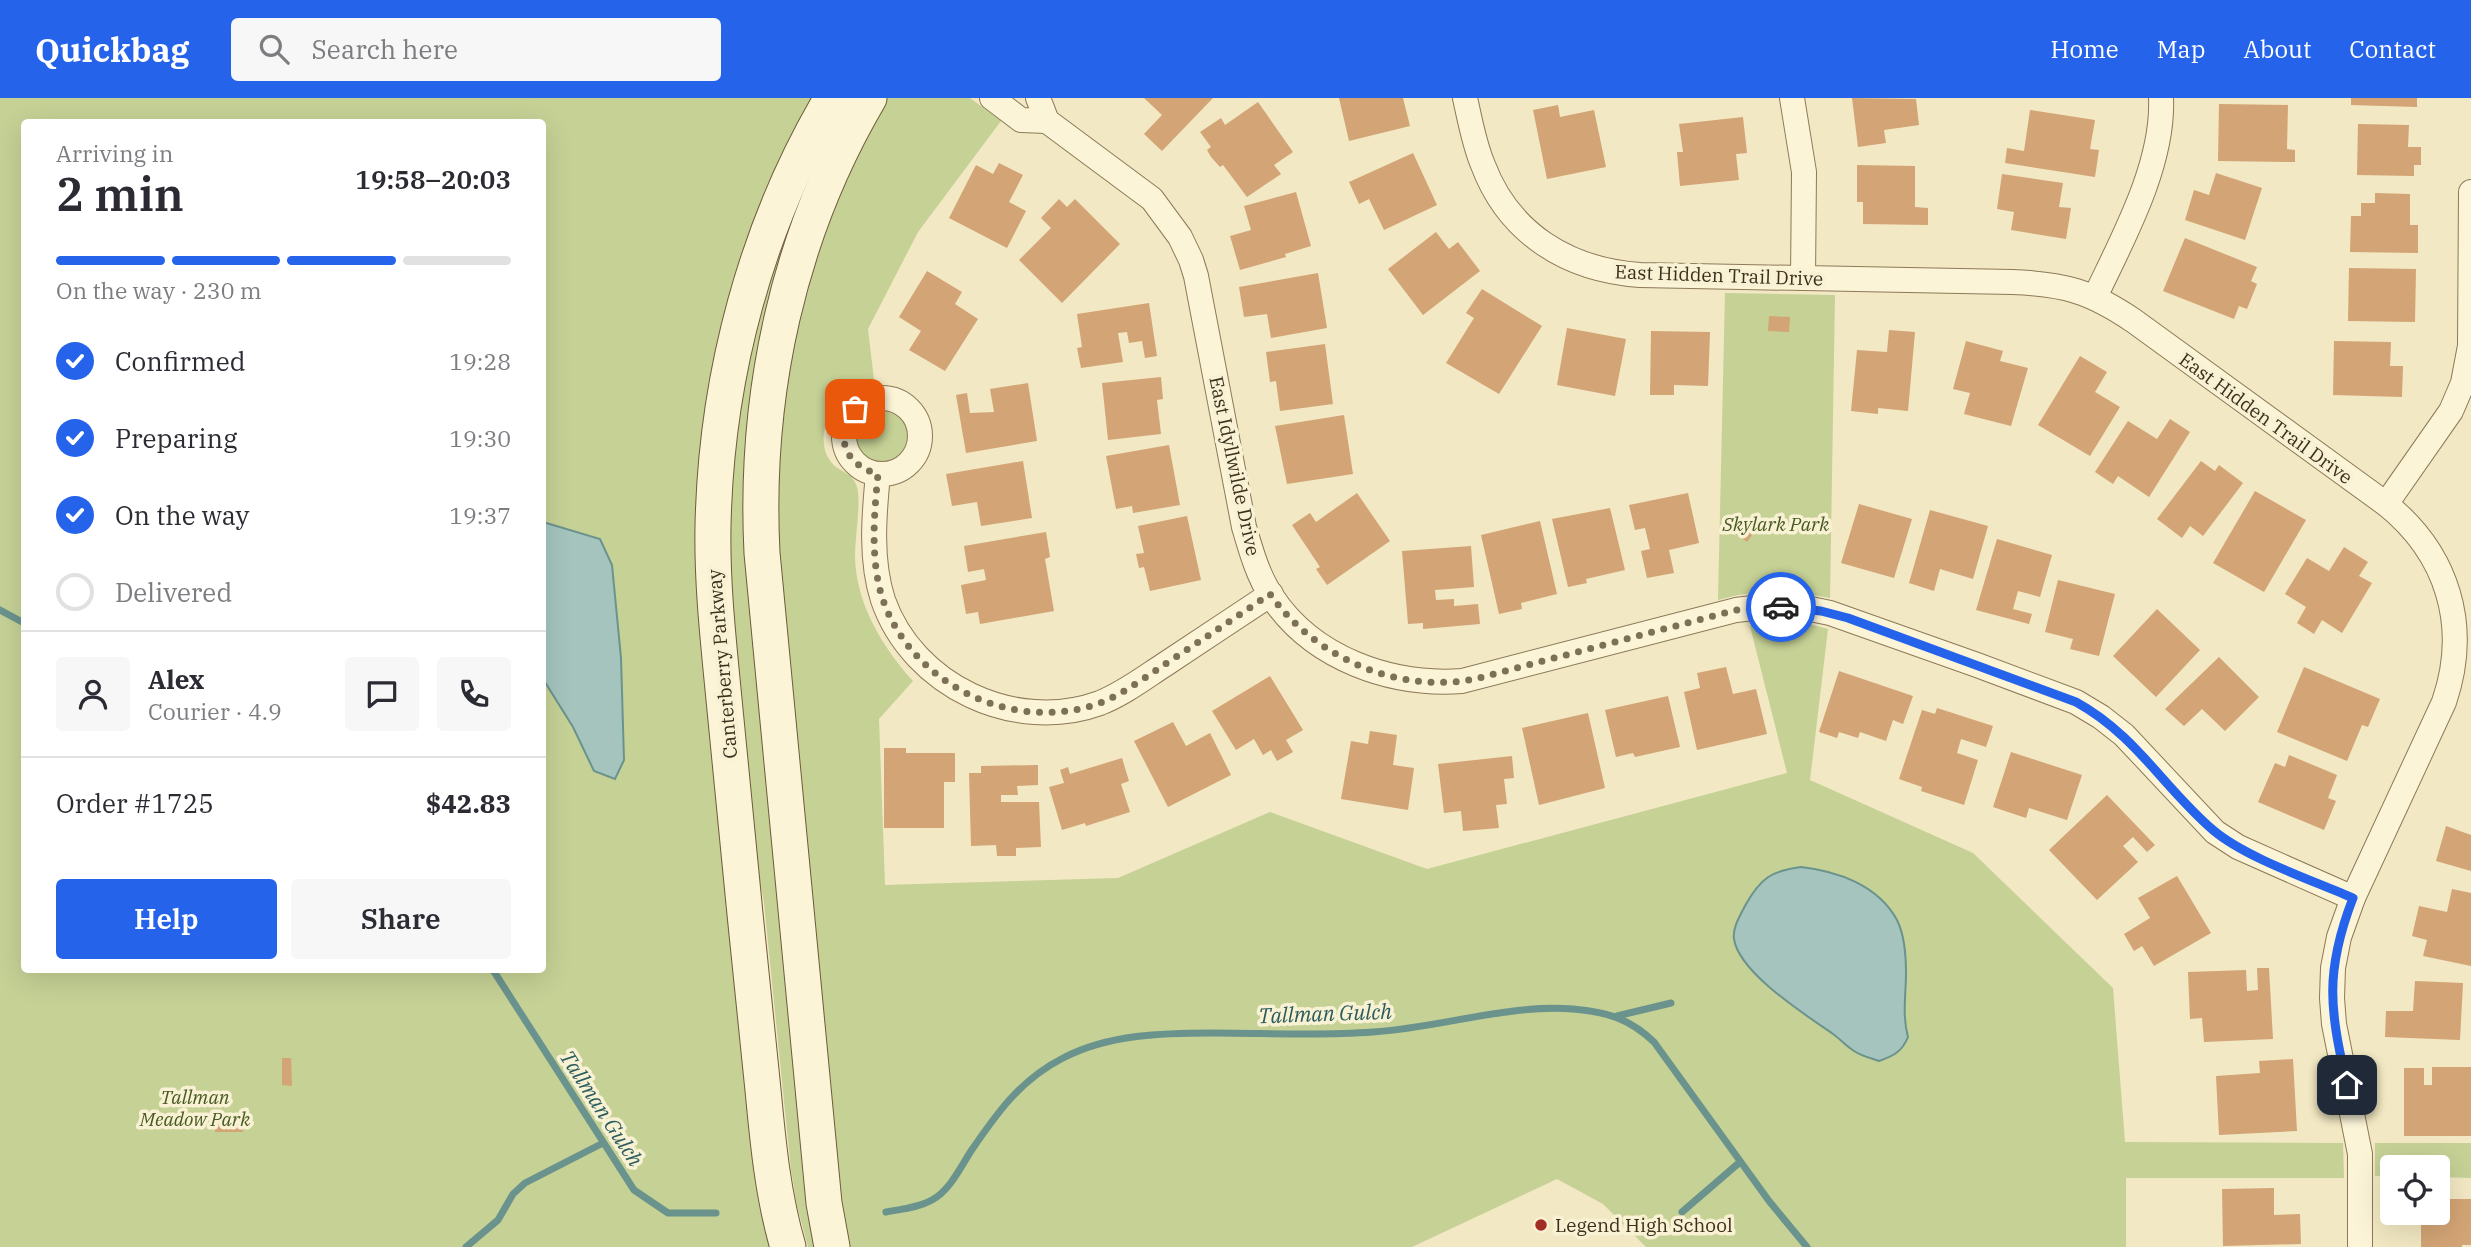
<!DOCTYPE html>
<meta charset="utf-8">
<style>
body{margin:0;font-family:"IBM Plex Serif",serif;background:#f7f7f7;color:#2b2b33;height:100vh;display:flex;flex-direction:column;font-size:26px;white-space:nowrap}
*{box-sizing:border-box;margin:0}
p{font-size:23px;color:#7c7c81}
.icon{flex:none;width:38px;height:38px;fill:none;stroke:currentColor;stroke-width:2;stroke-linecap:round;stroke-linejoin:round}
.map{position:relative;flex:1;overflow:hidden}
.sheet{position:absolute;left:21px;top:21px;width:525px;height:854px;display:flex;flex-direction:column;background:#fff;border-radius:7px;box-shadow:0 7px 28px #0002}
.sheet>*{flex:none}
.controls{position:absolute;left:2380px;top:1057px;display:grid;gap:14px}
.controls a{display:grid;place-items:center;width:70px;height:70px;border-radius:7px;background:#fff;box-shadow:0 7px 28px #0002;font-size:35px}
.pin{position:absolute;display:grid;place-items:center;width:60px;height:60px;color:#fff;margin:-30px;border-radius:14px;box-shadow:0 4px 10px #0006}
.courier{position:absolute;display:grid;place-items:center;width:70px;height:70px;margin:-35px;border:5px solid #2563eb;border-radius:50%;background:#fff;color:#222;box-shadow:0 2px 9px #0007}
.overview em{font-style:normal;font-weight:600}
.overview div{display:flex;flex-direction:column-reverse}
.overview{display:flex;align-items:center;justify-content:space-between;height:119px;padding:0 35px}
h1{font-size:46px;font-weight:600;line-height:52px}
.bar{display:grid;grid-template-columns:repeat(4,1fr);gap:10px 7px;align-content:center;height:84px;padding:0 35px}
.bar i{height:9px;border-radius:5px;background:#e1e1e2}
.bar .active{background:#2563eb}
.bar p{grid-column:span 4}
.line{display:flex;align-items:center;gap:18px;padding:0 35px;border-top:2px solid #e1e1e2}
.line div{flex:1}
.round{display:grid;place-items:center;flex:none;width:74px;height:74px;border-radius:7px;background:#f7f7f7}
ol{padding:0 35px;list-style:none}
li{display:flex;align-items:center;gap:21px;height:77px}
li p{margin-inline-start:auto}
li .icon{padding:7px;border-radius:50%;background:#2563eb;color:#fff;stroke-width:4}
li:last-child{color:#7c7c81}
li i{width:38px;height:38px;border:4px solid #e1e1e2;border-radius:50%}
.button{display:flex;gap:14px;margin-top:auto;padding:14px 35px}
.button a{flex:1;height:80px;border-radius:7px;background:#2563eb;color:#fff;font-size:28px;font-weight:600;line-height:80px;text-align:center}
.button a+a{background:#f7f7f7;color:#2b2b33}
header{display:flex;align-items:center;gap:42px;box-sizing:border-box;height:98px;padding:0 35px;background:#2563eb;color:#fff}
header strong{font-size:33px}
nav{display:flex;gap:38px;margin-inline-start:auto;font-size:24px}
.search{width:490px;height:63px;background:#f7f7f7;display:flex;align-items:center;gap:18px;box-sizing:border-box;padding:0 24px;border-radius:7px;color:#7c7c81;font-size:26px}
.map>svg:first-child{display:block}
</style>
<header>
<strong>Quickbag</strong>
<div class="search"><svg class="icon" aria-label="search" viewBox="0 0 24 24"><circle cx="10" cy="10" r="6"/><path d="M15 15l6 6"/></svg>Search here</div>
<nav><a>Home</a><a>Map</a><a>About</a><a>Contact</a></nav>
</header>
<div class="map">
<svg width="2471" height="1149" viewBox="0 0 2471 1149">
<rect width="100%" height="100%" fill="#f2e8c3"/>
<!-- green -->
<g fill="#c5d195" fill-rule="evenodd">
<path d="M0 0H816L708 317 777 1149H0ZM24 24H542V872H24Z"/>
<path d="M885 0H970L1001 23 918 134 868 231 874 282C865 284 856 286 849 291 829 306 814 342 831 364 839 375 856 374 858 394 860 415 855 438 855 459 856 506 883 550 913 583L879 621 885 787 1118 780 1270 714 1427 771 1787 675 1750 528 1805 525 1828 531 1810 682 1973 755 2113 890 2125 1044 2343 1045 2344 1080H2126V1149H1646L1603 1106 1557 1081 1412 1149H846L842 1128 774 398 789 252 832 105Z"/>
<path d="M809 65 759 293 825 1149H808L797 1108 791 1072 764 805 748 717 721 472 745 246Z"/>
<path d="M1725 195 1835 197 1830 500C1791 492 1757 491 1718 502Z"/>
<circle cx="881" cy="338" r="28"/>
<path d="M2375 1045H2471V1080L2438 1079V1069H2392V1078H2375Z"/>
</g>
<!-- water -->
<g fill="#a5c4be" stroke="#6b938d" stroke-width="2">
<path d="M543 424 600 441 612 467 621 560 624 662 615 681 594 673 573 629 543 581Z"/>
<path d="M1801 769C1837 773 1878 787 1897 822 1904 836 1906 859 1906 875 1906 897 1902 917 1908 939 1902 954 1893 958 1879 963 1871 960 1861 958 1854 953 1846 948 1840 941 1833 936 1806 917 1739 875 1734 841 1732 830 1741 816 1746 806 1761 780 1771 773 1801 769Z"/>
</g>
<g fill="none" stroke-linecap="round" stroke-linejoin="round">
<!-- stream -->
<g stroke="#6b938d" stroke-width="7">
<path d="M0 512 24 525"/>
<path d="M493 872 634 1092 668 1115H716"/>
<path d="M1617 918 1671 905"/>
<path d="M886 1114C901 1111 918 1110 932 1102 950 1092 960 1070 971 1053 997 1015 1020 982 1063 960 1109 936 1163 935 1214 935 1266 935 1320 938 1373 934 1440 930 1506 906 1573 911 1607 914 1629 920 1654 944L1769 1103 1807 1149"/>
<path d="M1682 1114 1740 1064"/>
<path d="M466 1149 498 1122 513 1096 525 1085 603 1045"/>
</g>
</g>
<!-- building -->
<g fill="#d3a475">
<path d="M1144 0H1213L1162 53 1144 36 1162 17Z"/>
<path d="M1339 0H1403L1410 28 1349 43Z"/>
<path d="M1852 0 1916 1 1919 27 1884 32 1886 45 1858 49Z"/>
<path d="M2351 0H2417V9L2351 7Z"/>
<path d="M1258 4 1293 54 1274 67 1281 76 1247 99 1223 67 1220 69 1211 59 1207 52 1211 49 1200 34 1221 20 1225 27Z"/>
<path d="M2219 6 2288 7 2287 51 2295 52V64L2218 63Z"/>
<path d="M1558 7 1560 19 1594 12 1606 69 1547 81 1533 12Z"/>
<path d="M2030 12 2095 22 2090 51 2099 52 2095 79 2005 65 2007 50 2024 53Z"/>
<path d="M1743 19 1747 55 1736 56 1739 82 1680 88 1677 54H1683L1679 26Z"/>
<path d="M2358 26 2409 27 2408 49H2421V67H2414V78L2357 77Z"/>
<path d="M1413 55 1437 107 1384 132 1369 101 1359 106 1349 84Z"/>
<path d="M999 65 1023 77 1009 104 1026 113 1007 150 949 120 976 67 993 76Z"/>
<path d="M1857 67 1915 68V109L1928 110V127L1863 126V104H1857Z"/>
<path d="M2216 75 2262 90 2245 142 2185 122 2194 92 2209 97Z"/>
<path d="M2002 76 2063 85 2059 109 2071 110 2066 141 2011 132 2014 114 1997 111Z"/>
<path d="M1296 94 1311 148 1285 156 1286 159 1240 172 1230 138 1251 132 1244 108Z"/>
<path d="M2375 95 2410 96V127H2418V155L2350 154 2351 118H2361V105H2375Z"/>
<path d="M1059 101 1067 109 1075 101 1120 146 1062 205 1019 162 1051 130 1041 120Z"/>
<path d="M1436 134 1449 151 1458 144 1480 173 1423 217 1388 171Z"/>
<path d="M2185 140 2257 169 2251 183 2257 186 2247 211 2239 208 2234 221 2163 193Z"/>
<path d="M2349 170 2416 171 2415 224 2348 223Z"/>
<path d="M927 173 962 194 955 206 978 221 945 273 909 252 921 233 899 219Z"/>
<path d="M1318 175 1327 230 1271 240 1267 216 1244 219 1239 189Z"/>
<path d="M1482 191 1542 228 1499 296 1446 265 1474 220 1466 215Z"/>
<path d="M1149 205 1157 258 1145 260 1142 243 1129 245 1127 234 1118 235 1123 264 1081 270 1077 250 1082 249 1077 216Z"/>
<path d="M1769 218 1790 219 1789 234 1768 233Z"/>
<path d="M1567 230 1626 241 1615 298 1557 287Z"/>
<path d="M1889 232 1915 234 1908 313 1878 310V316L1851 313 1857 252 1887 254Z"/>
<path d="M1651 233 1710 234 1708 288 1674 287V297H1650Z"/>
<path d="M1966 243 2003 253 2000 263 2028 270 2011 328 1964 316 1970 295 1953 291Z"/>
<path d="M2334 243 2391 244 2390 268H2403L2402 299 2333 297Z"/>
<path d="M1325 246 1333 306 1280 313 1276 283 1270 284 1266 254Z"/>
<path d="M2080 258 2107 274 2095 294 2120 309 2090 358 2038 327Z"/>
<path d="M1161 279 1163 301 1157 302 1161 336 1108 342 1102 285Z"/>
<path d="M1028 285 1037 343 966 355 956 297 967 295 970 315 994 314 990 291Z"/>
<path d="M1344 317 1353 376 1287 386 1275 328Z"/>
<path d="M2170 321 2190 334 2149 399 2118 378 2113 386 2095 374 2128 323 2157 341Z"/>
<path d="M1169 347 1180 407 1133 415 1132 408 1116 411 1106 358Z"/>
<path d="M1023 363 1032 420 981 428 977 404 952 408 946 376Z"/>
<path d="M2201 363 2215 373 2219 367 2243 385 2203 438 2190 428 2182 440 2157 421Z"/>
<path d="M2255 393 2306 422 2264 494 2213 465Z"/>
<path d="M1357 395 1390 443 1327 487 1316 471 1320 469 1292 427 1310 415 1316 424Z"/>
<path d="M1688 395 1699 445 1669 452 1674 475 1647 480 1641 453 1650 451 1645 430 1635 432 1629 407Z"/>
<path d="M1859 406 1912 421 1894 480 1841 465Z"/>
<path d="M1610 410 1625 472 1586 481 1587 485 1568 489 1552 421Z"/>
<path d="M1930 412 1988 428 1973 481 1940 471 1934 493 1909 485Z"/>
<path d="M1187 418 1201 482 1150 493 1144 469 1139 470 1136 456 1144 455 1138 428Z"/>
<path d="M1808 420 1814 427 1807 432 1798 433V425Z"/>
<path d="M1540 423 1557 496 1521 505 1522 511 1499 516 1481 437Z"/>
<path d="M1745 427 1752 437 1747 444 1735 434Z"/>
<path d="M1046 434 1050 459 1045 461 1054 513 980 526 978 514 966 516 961 487 986 482 984 471 968 474 964 448Z"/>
<path d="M1997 441 2052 457 2040 499 2018 493 2013 511 2032 516 2029 526 1976 512Z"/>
<path d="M1471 448 1474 489 1435 492 1436 502 1454 501V508L1478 506 1480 526 1423 531V525L1408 526 1402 453Z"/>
<path d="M2344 449 2368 464 2359 478 2372 485 2342 535 2322 522 2314 536 2297 525 2306 509 2285 496 2307 460 2329 473Z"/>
<path d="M2058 482 2115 496 2099 558 2070 551 2073 541 2045 534Z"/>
<path d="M2157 511 2200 552 2156 599 2113 558Z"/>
<path d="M2219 559 2259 599 2225 633 2202 611 2184 628 2165 611Z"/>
<path d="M1726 569 1733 596 1756 591 1767 636 1697 652 1684 594 1700 590 1697 575Z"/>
<path d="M2304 569 2380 601 2368 629 2362 627 2347 663 2277 634Z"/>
<path d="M1839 573 1913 598 1903 626 1893 622 1886 643 1860 634 1858 640 1839 634 1837 640 1819 634Z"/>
<path d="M1270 578 1303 632 1286 642 1293 654 1277 663 1271 652 1263 657 1254 641 1236 652 1212 613Z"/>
<path d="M1668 598 1680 649 1635 659 1633 655 1616 659 1605 612Z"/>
<path d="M1937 610 1993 628 1986 649 1961 641 1957 655 1978 662 1964 707 1921 693 1922 689 1899 681 1922 612 1935 616Z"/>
<path d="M1588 615 1605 690 1539 707 1522 630Z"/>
<path d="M1173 624 1186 648 1210 635 1231 677 1168 709 1134 643Z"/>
<path d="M1370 633 1397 637 1393 667 1414 670 1408 712 1341 701 1351 643 1368 646Z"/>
<path d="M884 650H906V655H955V684H944V730H884Z"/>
<path d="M2011 654 2082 677 2067 722 2029 710 2026 720 1993 709Z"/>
<path d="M2289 657 2337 677 2328 700 2336 703 2324 732 2258 704 2275 665 2285 669Z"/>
<path d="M1512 658 1514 680 1504 681 1507 706 1496 707 1499 730 1463 733 1461 713 1444 715 1438 666Z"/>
<path d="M1122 660 1129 683 1121 686 1130 714 1086 728 1085 725 1062 732 1049 689 1064 685 1060 672 1068 669 1070 676Z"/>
<path d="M1038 667V687L1017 688 1018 697H1001V704H1039L1041 749 1016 750V758H997L996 747 971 748 969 675H981V668Z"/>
<path d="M2107 697 2155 747 2147 754 2133 739 2123 748 2138 764 2097 802 2049 752Z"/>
<path d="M2446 728 2471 737V773L2436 763Z"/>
<path d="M2177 778 2211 835 2154 868 2142 848 2134 853 2124 836 2150 820 2138 800Z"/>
<path d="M2452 791 2471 795V868L2423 858 2427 842 2412 838 2419 808 2447 814Z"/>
<path d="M2257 870H2269L2273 941 2204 944 2202 920 2190 921 2188 874 2246 872 2247 893 2258 892Z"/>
<path d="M2415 883 2463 885 2460 942 2385 939 2386 913H2413Z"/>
<path d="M282 960H291L292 988 282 987Z"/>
<path d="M2293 961 2297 1033 2219 1037 2216 978 2260 975 2259 963Z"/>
<path d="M2432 969H2471V1038H2404V970H2424V987H2432Z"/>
<path d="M216 1024 243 1025V1034H215Z"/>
<path d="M2274 1090V1117L2300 1116 2301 1146 2223 1148 2222 1091Z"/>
<path d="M2444 1101H2471V1147H2462V1149H2421V1126H2444Z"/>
</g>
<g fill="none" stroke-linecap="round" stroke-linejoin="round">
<defs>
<g id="street">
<path d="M992 0 1021 22 1047 23"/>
<path d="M1038 0 1047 23 1152 101 1180 139 1191 162 1196 178 1244 429C1251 453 1258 478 1272 499 1313 561 1391 588 1462 583L1736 512 1769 508 1806 510 1830 515 1977 567 2076 604 2101 619 2124 637 2215 734 2238 749 2353 800"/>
<path d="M1465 0C1470 22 1474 46 1483 67 1509 136 1568 172 1640 177L2012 184C2064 186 2090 193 2134 223L2386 406C2448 456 2470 528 2444 604L2353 800 2339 839 2333 870 2332 900 2334 926 2360 1056V1149"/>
<path d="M1792 0 1804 74 1803 180"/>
<path d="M2095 199C2123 140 2164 66 2161 0"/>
<circle cx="882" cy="338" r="38"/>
<path d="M878 376C874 417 870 462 883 502 913 588 1015 636 1100 605 1123 596 1144 580 1164 567 1200 543 1235 520 1271 496"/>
<path d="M2386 406 2451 313 2463 285 2470 248 2471 94"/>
</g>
<g id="secondary">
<path d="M788 1149C773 1098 768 1045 763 992 757 933 751 874 745 816 738 737 729 659 722 581 717 530 712 479 713 428 716 279 756 128 832 0"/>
<path d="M832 1149 824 1105 762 455C754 296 788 138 869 0"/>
</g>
</defs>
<!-- street casing -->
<use href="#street" stroke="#8d7958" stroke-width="26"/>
<!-- secondary casing -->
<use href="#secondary" stroke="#6f5a3b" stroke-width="37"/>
<!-- street -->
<use href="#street" stroke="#fbf4d7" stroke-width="24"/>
<!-- secondary -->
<use href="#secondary" stroke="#fbf4d7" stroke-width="35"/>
</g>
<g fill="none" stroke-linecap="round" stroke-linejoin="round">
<!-- done -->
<path stroke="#7c7057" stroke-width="7" stroke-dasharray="0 12.6" d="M855 311C834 339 844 366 878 376 874 417 870 463 883 502 913 588 1015 636 1100 605 1123 596 1144 580 1164 567 1200 543 1235 520 1270 496 1315 560 1398 596 1475 581L1736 512 1781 509"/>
<!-- route -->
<path stroke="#2563eb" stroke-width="9" d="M1781 509 1821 513 1848 520 2076 604C2136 637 2163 689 2213 732 2246 760 2312 782 2353 800 2324 875 2330 912 2347 987"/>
</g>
<!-- markers -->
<circle fill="#a22d23" stroke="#f8f1d3" stroke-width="2.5" cx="1541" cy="1127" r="7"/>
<g text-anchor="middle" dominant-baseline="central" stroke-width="7" stroke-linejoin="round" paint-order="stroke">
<!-- street labels -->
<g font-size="19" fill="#3c2f1d" stroke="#f8f1d3">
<text transform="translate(1719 177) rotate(2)">East Hidden Trail Drive</text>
<text transform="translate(2266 320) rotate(36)">East Hidden Trail Drive</text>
<text transform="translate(1235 368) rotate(78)">East Idyllwilde Drive</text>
<text transform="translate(722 566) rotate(-95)">Canterberry Parkway</text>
</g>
<!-- park labels -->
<g font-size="19" font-style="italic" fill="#475a22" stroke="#f8f1d3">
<text x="1776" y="426">Skylark Park</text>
<text x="195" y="999">Tallman<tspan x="195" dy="22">Meadow Park</tspan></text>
</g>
<!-- poi labels -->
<g font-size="19" fill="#3c2f1d" stroke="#f8f1d3" text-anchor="start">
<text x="1555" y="1127">Legend High School</text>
</g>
<!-- water labels -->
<g font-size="21" font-style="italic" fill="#2b5c5d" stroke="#f8f1d3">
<text transform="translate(1325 915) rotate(-2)">Tallman Gulch</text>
<text transform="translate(602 1010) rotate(57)">Tallman Gulch</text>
</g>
</g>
</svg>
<div class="controls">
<a><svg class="icon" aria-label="locate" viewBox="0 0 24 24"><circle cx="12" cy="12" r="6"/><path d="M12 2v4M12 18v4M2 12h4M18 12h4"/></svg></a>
</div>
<div class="pin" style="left:855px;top:311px;background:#ea580c"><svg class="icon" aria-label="bag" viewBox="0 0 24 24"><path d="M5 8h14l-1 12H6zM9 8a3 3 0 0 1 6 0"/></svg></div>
<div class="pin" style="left:2347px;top:987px;background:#1f2937"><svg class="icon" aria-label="home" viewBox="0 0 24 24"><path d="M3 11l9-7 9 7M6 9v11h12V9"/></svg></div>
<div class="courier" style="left:1781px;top:509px"><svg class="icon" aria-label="car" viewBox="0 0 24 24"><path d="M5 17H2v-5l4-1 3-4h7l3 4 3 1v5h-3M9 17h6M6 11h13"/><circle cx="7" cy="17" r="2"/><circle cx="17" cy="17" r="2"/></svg></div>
<section class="sheet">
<div class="overview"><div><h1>2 min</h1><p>Arriving in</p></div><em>19:58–20:03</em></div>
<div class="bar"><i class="active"></i><i class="active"></i><i class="active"></i><i></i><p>On the way · 230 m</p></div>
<ol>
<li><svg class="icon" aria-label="check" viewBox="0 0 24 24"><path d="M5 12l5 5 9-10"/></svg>Confirmed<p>19:28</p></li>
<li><svg class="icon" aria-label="check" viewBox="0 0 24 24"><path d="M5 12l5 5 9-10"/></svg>Preparing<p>19:30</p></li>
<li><svg class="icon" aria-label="check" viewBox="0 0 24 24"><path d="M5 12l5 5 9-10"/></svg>On the way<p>19:37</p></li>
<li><i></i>Delivered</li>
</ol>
<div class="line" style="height:126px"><a class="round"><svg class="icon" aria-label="person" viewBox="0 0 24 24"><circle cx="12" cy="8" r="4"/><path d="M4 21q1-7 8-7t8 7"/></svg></a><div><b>Alex</b><p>Courier · 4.9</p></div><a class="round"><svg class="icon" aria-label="chat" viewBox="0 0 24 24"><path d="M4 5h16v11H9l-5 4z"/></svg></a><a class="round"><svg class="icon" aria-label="phone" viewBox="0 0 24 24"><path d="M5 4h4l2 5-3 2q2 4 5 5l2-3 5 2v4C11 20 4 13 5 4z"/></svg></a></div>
<div class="line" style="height:91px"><div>Order #1725</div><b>$42.83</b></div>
<div class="button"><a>Help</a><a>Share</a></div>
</section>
</div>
